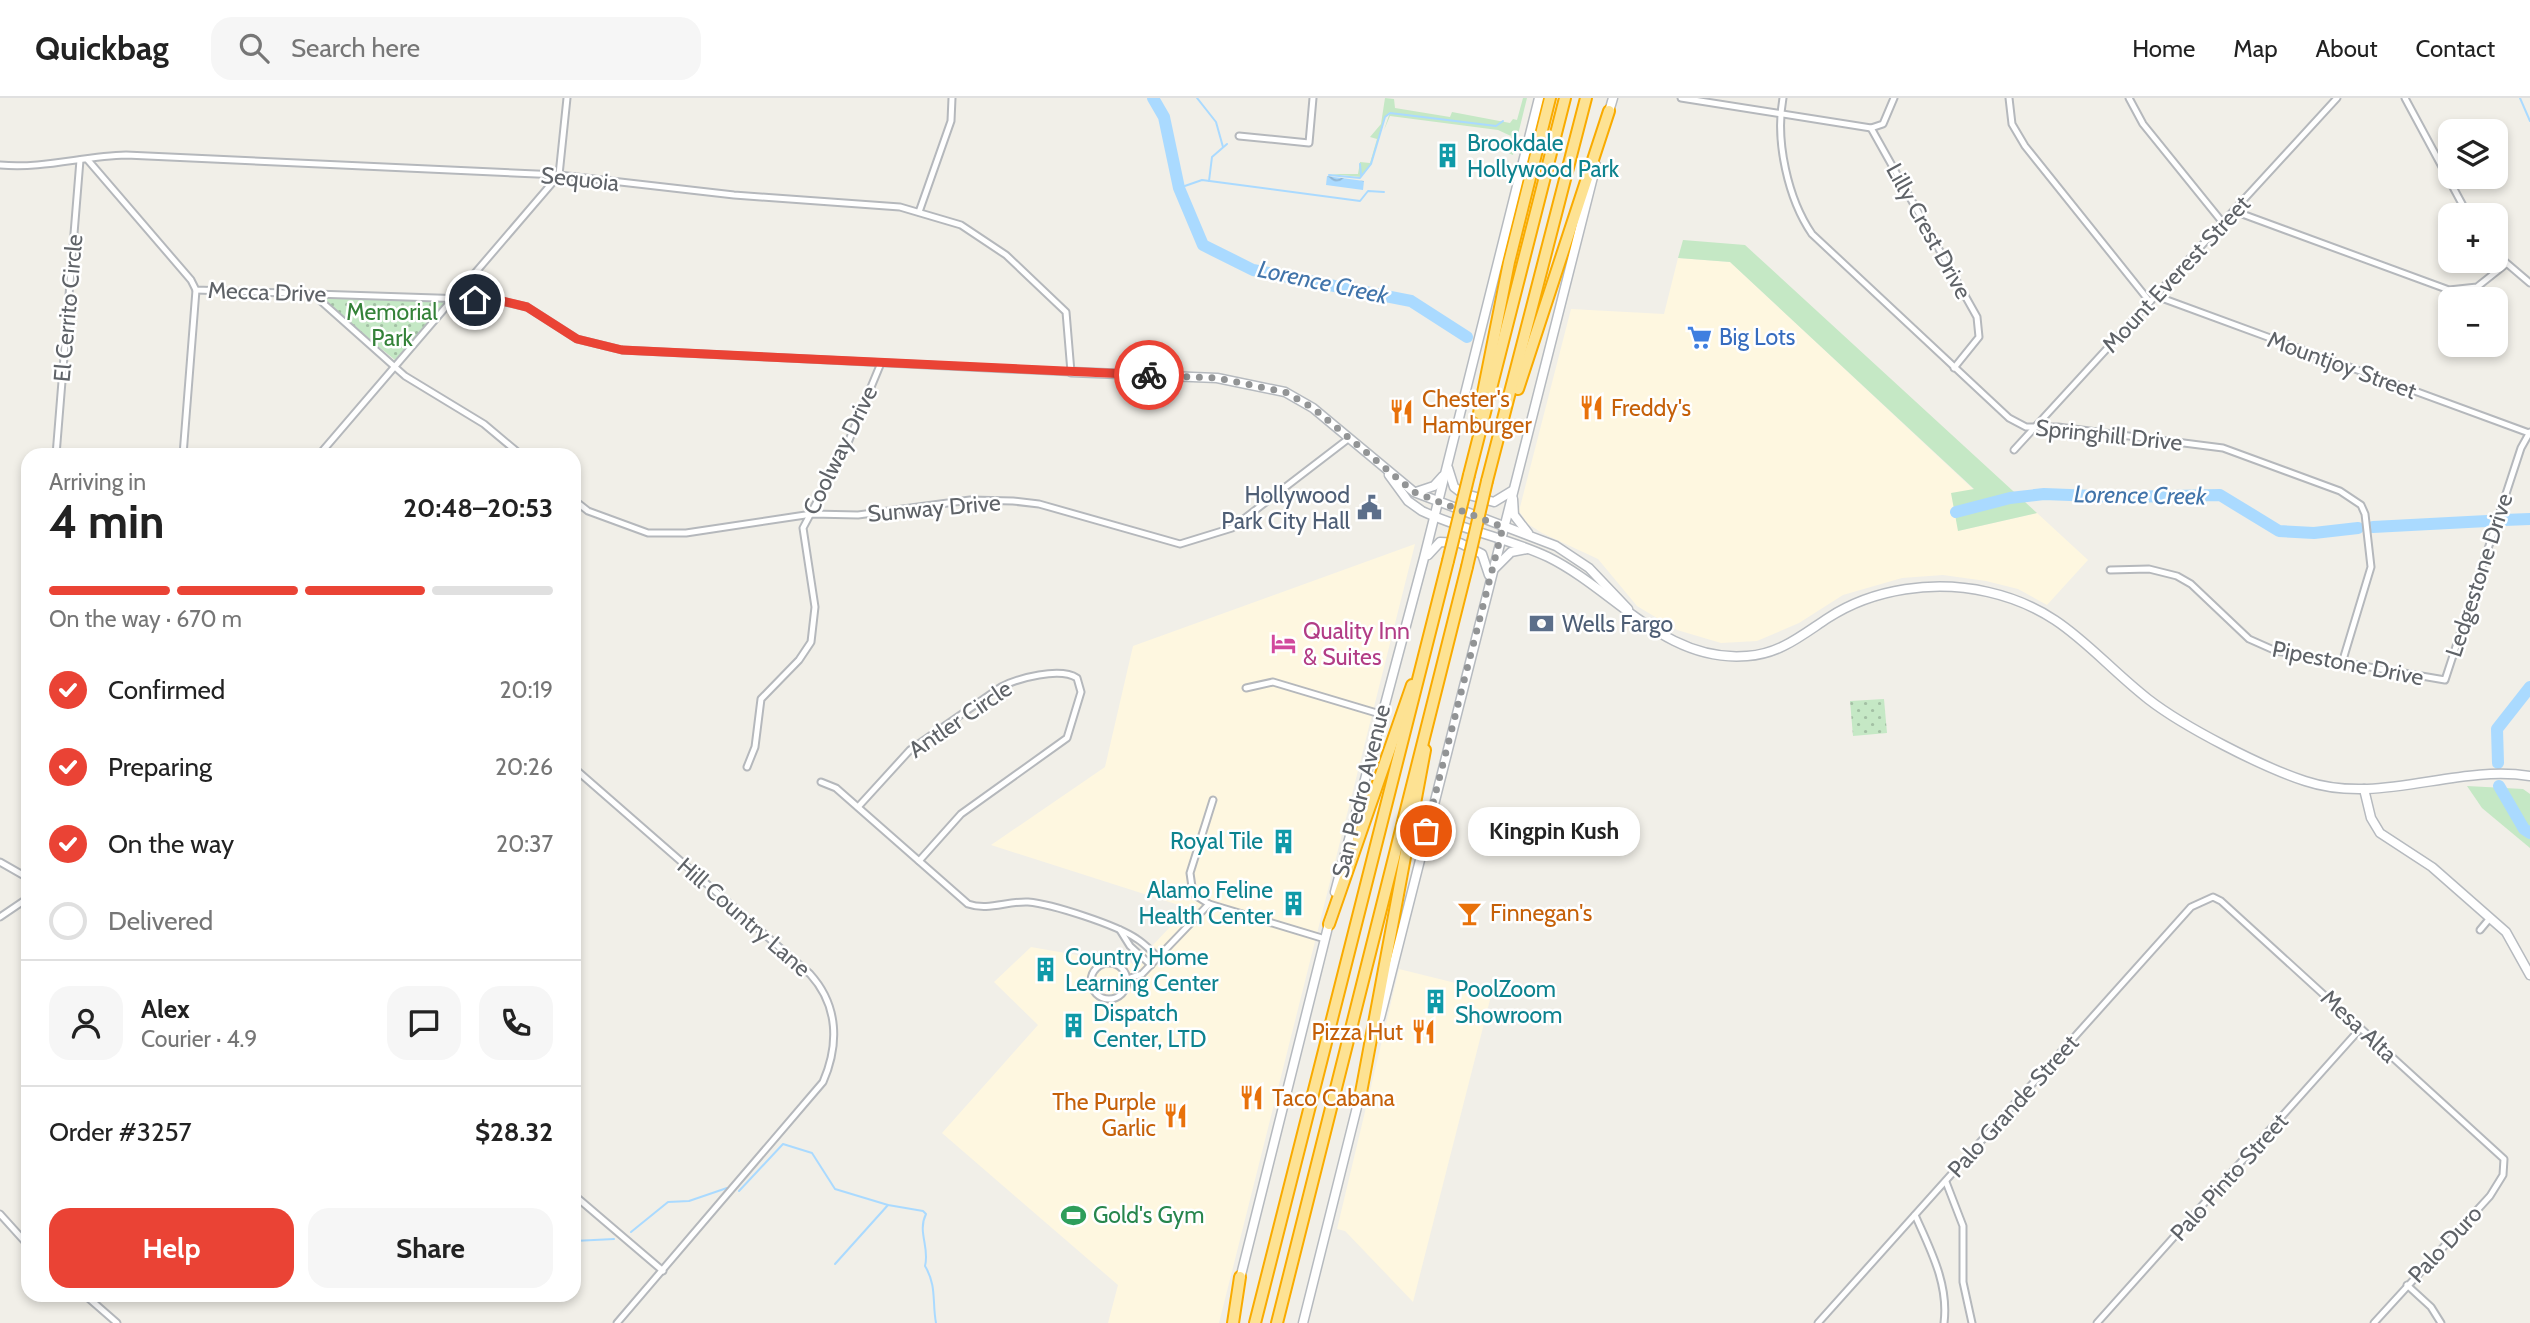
<!DOCTYPE html>
<meta charset="utf-8">
<style>
body{margin:0;font-family:Cabin,sans-serif;background:#f6f6f6;color:#222;height:100vh;display:flex;flex-direction:column;font-size:26px;white-space:nowrap}
*{box-sizing:border-box;margin:0}
p{font-size:23px;color:#767676}
.icon{flex:none;width:38px;height:38px;fill:none;stroke:currentColor;stroke-width:2;stroke-linecap:round;stroke-linejoin:round}
.map{position:relative;flex:1;overflow:hidden}
.sheet{position:absolute;left:21px;top:350px;width:560px;height:854px;display:flex;flex-direction:column;background:#fff;border-radius:21px;box-shadow:0 4px 10px #0003}
.sheet>*{flex:none}
.tools{position:absolute;left:2438px;top:21px;display:grid;gap:14px}
.tools a{display:grid;place-items:center;width:70px;height:70px;border-radius:14px;background:#fff;box-shadow:0 4px 10px #0003;font-size:35px}
.pin{position:absolute;display:grid;place-items:center;width:60px;height:60px;color:#fff;margin:-30px;border:4px solid #fff;border-radius:50%;box-shadow:0 2px 7px #0007}
.courier{position:absolute;display:grid;place-items:center;width:70px;height:70px;margin:-35px;border:5px solid #ea4335;border-radius:50%;background:#fff;color:#222;box-shadow:0 2px 9px #0007}
.bubble{position:absolute;height:49px;border-radius:21px;background:#fff;box-shadow:0 4px 10px #0003;font-size:23px;font-weight:700;line-height:49px;text-align:center}
.summary em{font-style:normal;font-weight:700}
.summary div{display:flex;flex-direction:column-reverse}
.summary{display:flex;align-items:center;justify-content:space-between;height:119px;padding:0 28px}
h1{font-size:46px;font-weight:700;line-height:52px}
.bar{display:grid;grid-template-columns:repeat(4,1fr);gap:10px 7px;align-content:center;height:84px;padding:0 28px}
.bar i{height:9px;border-radius:5px;background:#e0e0e0}
.bar .current{background:#ea4335}
.bar p{grid-column:span 4}
.line{display:flex;align-items:center;gap:18px;padding:0 28px;border-top:2px solid #e0e0e0}
.line div{flex:1}
.round{display:grid;place-items:center;flex:none;width:74px;height:74px;border-radius:21px;background:#f6f6f6}
ol{padding:0 28px;list-style:none}
li{display:flex;align-items:center;gap:21px;height:77px}
li p{margin-inline-start:auto}
li .icon{padding:7px;border-radius:50%;background:#ea4335;color:#fff;stroke-width:4}
li:last-child{color:#767676}
li i{width:38px;height:38px;border:4px solid #e0e0e0;border-radius:50%}
.primary-button{display:flex;gap:14px;margin-top:auto;padding:14px 28px}
.primary-button a{flex:1;height:80px;border-radius:21px;background:#ea4335;color:#fff;font-size:28px;font-weight:700;line-height:80px;text-align:center}
.primary-button a+a{background:#f6f6f6;color:#222}
header{display:flex;align-items:center;gap:42px;box-sizing:border-box;height:98px;padding:0 35px;background:#fff;border-bottom:2px solid #e0e0e0}
header strong{font-size:33px}
nav{display:flex;gap:38px;margin-inline-start:auto;font-size:24px}
.search{width:490px;height:63px;background:#f6f6f6;display:flex;align-items:center;gap:18px;box-sizing:border-box;padding:0 24px;border-radius:21px;color:#767676;font-size:26px}
.map>svg:first-child{display:block}
</style>
<header>
<strong>Quickbag</strong>
<div class="search"><svg class="icon" aria-label="search" viewBox="0 0 24 24"><circle cx="10" cy="10" r="6"/><path d="M15 15l6 6"/></svg>Search here</div>
<nav><a>Home</a><a>Map</a><a>About</a><a>Contact</a></nav>
</header>
<div class="map">
<svg width="2530" height="1225" viewBox="0 0 2530 1225">
<defs>
<pattern id="park-dots" width="8" height="8" patternUnits="userSpaceOnUse" patternTransform="scale(1.75)"><rect width="8" height="8" fill="#c5e8c5"/><path d="M2 2h.1M6 6h.1" fill="none" stroke="#a3c0a4" stroke-width="1.8" stroke-linecap="round"/></pattern>
<pattern id="water-waves" width="16" height="10" patternUnits="userSpaceOnUse" patternTransform="scale(1.75)"><rect width="16" height="10" fill="#aadaff"/><path d="M0 5q4-4 8 0t8 0" fill="none" stroke="#8eb4d2"/></pattern>
</defs>
<rect width="100%" height="100%" fill="#f1efe8"/>
<!-- commercial -->
<g fill="#fef7e0">
<path d="M1678 160 1730 164 1974 392 1958 433 2037 415 2088 462 2047 507 2018 491 1986 483 1943 477 1902 480 1843 497 1799 525 1757 543 1721 545 1677 532 1637 508 1598 461 1542 435 1528 426 1519 413 1571 211 1664 216Z"/>
<path d="M1415 446 1219 1225H1108L1118 1187 942 1035 1038 927 994 884 1031 849 1088 859 1103 853 1116 854 1134 867 1188 810 991 747 1105 669 1133 548Z"/>
<path d="M1399 871 1492 894 1413 1204 1345 1133 1337 1131Z"/>
</g>
<!-- grass -->
<g fill="#c5e8c5">
<path d="M1385 0 1394 1 1395 10 1450 19 1452 14 1510 25 1513 21 1517 22 1523 0H1527L1513 57 1504 53V50H1510L1511 38 1498 32 1390 18 1384 32 1390 14 1385 19 1371 66 1361 79 1330 76H1358L1360 64 1370 65 1377 41 1370 39 1381 26Z"/>
<path d="M1683 142 1745 147 2037 415 1958 433 1951 395 1974 391 1730 164 1678 160Z"/>
<path d="M2467 688 2523 691 2530 696V750L2482 710Z"/>
</g>
<!-- park -->
<g fill="url(#park-dots)">
<path d="M326 198 442 203 444 206 395 262 324 204Z"/>
<path d="M1884 601 1887 635 1853 638 1850 603Z"/>
</g>
<!-- water -->
<path fill="url(#water-waves)" d="M1327 78 1364 83 1363 92 1326 87Z"/>
<g fill="none" stroke-linecap="round" stroke-linejoin="round">
<!-- stream -->
<g stroke="#aadaff" stroke-width="2">
<path d="M1197 0 1216 24 1223 49"/>
<path d="M2520 0 2530 23"/>
<path d="M1360 66 1361 77"/>
<path d="M1329 77 1360 80 1371 66 1385 19 1390 15 1496 28 1503 23"/>
<path d="M1209 83 1212 59 1227 46"/>
<path d="M1179 90 1202 82 1360 103 1368 93 1384 94"/>
<path d="M739 1093 783 1046 812 1055 835 1091 888 1107 923 1113 926 1116C917 1134 930 1149 925 1168 937 1188 932 1204 936 1225"/>
<path d="M631 1134 668 1104 689 1103 727 1090"/>
<path d="M574 1143 614 1141"/>
<path d="M835 1166 888 1107"/>
</g>
<!-- river -->
<g stroke="#aadaff" stroke-width="12">
<path d="M1153 0 1164 19 1179 90 1203 147 1253 172 1411 203 1467 239"/>
<path d="M1956 414 2010 400 2044 396 2122 399 2220 397 2279 433 2314 435 2358 430"/>
<path d="M2504 422 2530 421"/>
<path d="M2373 429 2487 423"/>
<path d="M2498 665 2497 631 2530 589"/>
<path d="M2499 688 2524 731 2530 735"/>
</g>
<defs>
<g id="street">
<path d="M1681 0 1871 30 1883 26 1894 0"/>
<path d="M1783 0C1775 43 1788 101 1812 136L2009 320 2026 329H2058L2223 350 2340 393 2361 407 2365 416 2371 469 2342 565"/>
<path d="M2009 0 2012 26 2025 48 2150 204"/>
<path d="M2129 0 2143 26 2223 125"/>
<path d="M2405 0 2468 117"/>
<path d="M1871 30 1977 219 1979 239 1954 270"/>
<path d="M1239 38 1309 45 1313 0"/>
<path d="M0 67C44 71 83 58 126 57L559 77 734 97 900 109 961 127 1006 157 1066 214 1071 274 622 252 577 241 527 209 497 202 196 192 191 182 87 61"/>
<path d="M2234 113 2449 192 2477 189 2506 166"/>
<path d="M919 114 951 23 952 0"/>
<path d="M2496 156 2530 185"/>
<path d="M314 197 405 278 484 326 521 357"/>
<path d="M2156 198 2529 335"/>
<path d="M2014 352 2337 0"/>
<path d="M56 357 80 62"/>
<path d="M183 357 196 192"/>
<path d="M319 357 559 77 567 0"/>
<path d="M574 402 588 413 648 435H686L812 416 858 417 970 402 1013 403 1039 406 1180 446 1232 430 1348 341"/>
<path d="M2110 472 2149 471 2177 478 2191 486 2249 541 2276 553 2445 582 2521 350 2530 334"/>
<path d="M1246 590 1273 584 1380 616"/>
<path d="M747 669 755 649 761 601 799 562 811 544 815 509 803 430 847 347 881 265"/>
<path d="M574 670 810 876C839 908 839 947 823 984L617 1225"/>
<path d="M821 684 836 690 968 806C988 813 1007 803 1028 804 1052 806 1117 827 1137 841 1145 846 1151 853 1158 859"/>
<path d="M1213 702 1190 775 1193 796 1209 806 1325 841"/>
<path d="M858 709 910 652 1001 589C1018 580 1060 569 1077 580L1081 594 1067 640 961 716 919 763"/>
<path d="M0 764 28 780"/>
<path d="M0 819 28 800"/>
<path d="M1120 832 1130 848 1151 867"/>
<path d="M2480 832 2490 820"/>
<circle cx="1109" cy="883" r="18"/>
<path d="M1127 881 1142 876 1209 806"/>
<path d="M1946 1084 1963 1128V1184L1972 1225"/>
<path d="M574 1097 663 1173"/>
<path d="M0 1116 28 1147"/>
<path d="M1915 1117C1930 1151 1949 1186 1944 1225"/>
<path d="M2407 1187 2431 1209 2441 1225"/>
<path d="M85 1197 117 1225"/>
<path d="M1818 1225 2191 809 2213 799 2221 803 2504 1061 2503 1077 2490 1098 2374 1225"/>
<path d="M2097 1225 2360 931"/>
</g>
<g id="secondary">
<path d="M1608 17 1613 0"/>
<path d="M1071 274 1217 280 1285 294 1313 310 1414 394 1556 448 1589 470 1628 511"/>
<path d="M1448 370 1454 389 1462 395 1494 404 1512 393"/>
<path d="M1389 377 1408 403 1422 413C1462 432 1508 440 1548 459 1615 492 1665 565 1747 558 1780 556 1802 537 1828 520 1874 490 1935 482 1988 494 2064 511 2091 556 2148 601 2184 629 2262 669 2305 683 2380 708 2455 666 2530 678"/>
<path d="M1416 394 1434 388 1443 378"/>
<path d="M1513 401 1514 417 1528 435"/>
<path d="M1428 457 1440 444 1460 445 1482 456 1489 477"/>
<path d="M1495 470 1511 454 1527 451"/>
<path d="M2364 691 2371 720 2380 735 2432 769 2506 834 2530 877"/>
<path d="M1335 794 1424 460 1539 0"/>
<path d="M1380 920 1596 67"/>
<path d="M1240 1181 1330 821"/>
<path d="M1303 1225 1360 997"/>
</g>
<g id="highway">
<path d="M1518 291 1609 13"/>
<path d="M1479 315 1509 164 1550 0"/>
<path d="M1469 377 1565 0"/>
<path d="M1487 383 1586 0"/>
<path d="M1329 826 1412 587"/>
<path d="M1360 1000 1425 652"/>
<path d="M1233 1225 1240 1179"/>
<path d="M1255 1225 1448 463"/>
<path d="M1277 1225 1467 469"/>
</g>
</defs>
<!-- street casing -->
<use href="#street" stroke="#b5b8bc" stroke-width="9"/>
<!-- secondary casing -->
<use href="#secondary" stroke="#b6babf" stroke-width="11"/>
<!-- highway casing -->
<use href="#highway" stroke="#f9ab00" stroke-width="14"/>
<!-- street -->
<use href="#street" stroke="#fff" stroke-width="5"/>
<!-- secondary -->
<use href="#secondary" stroke="#fff" stroke-width="8"/>
<!-- highway -->
<use href="#highway" stroke="#fde293" stroke-width="10"/>
<defs>
<g id="highway-bridge">
<path d="M1448 463 1469 377"/>
<path d="M1467 469 1487 383"/>
</g>
</defs>
<!-- highway-bridge casing -->
<use href="#highway-bridge" stroke="#f9ab00" stroke-width="14" stroke-linecap="butt"/>
<!-- highway-bridge -->
<use href="#highway-bridge" stroke="#fde293" stroke-width="10"/>
</g>
<g fill="none" stroke-linecap="round" stroke-linejoin="round">
<!-- done -->
<path stroke="#929495" stroke-width="7" stroke-dasharray="0 12.6" d="M1149 277 1217 280 1285 294 1313 310 1414 394 1503 429 1426 733"/>
<!-- route -->
<path stroke="#ea4335" stroke-width="9" d="M475 202 502 203 527 209 577 241 622 252 1149 277"/>
</g>
<!-- icons -->
<defs>
<symbol id="building-bare" viewBox="-9 -9 18 18"><path d="M-4-6H4V6H1V3H-1V6H-4ZM-2.5-4.3h1.7v1.8h-1.7ZM.8-4.3h1.7v1.8H.8ZM-2.5-1h1.7V.8h-1.7ZM.8-1h1.7V.8H.8Z" fill="#0f9aa8" stroke="#fff" stroke-width="2.5" paint-order="stroke"/></symbol>
<symbol id="supermarket-bare" viewBox="-9 -9 18 18"><path d="M-6-5.5h2.5l.6 2H6L4.5 2H-2.5L-4.4-4H-6ZM-1.5 3.2a1.3 1.3 0 1 0 .1 0ZM3 3.2a1.3 1.3 0 1 0 .1 0Z" fill="#3f7fe0" stroke="#fff" stroke-width="2.5" paint-order="stroke"/></symbol>
<symbol id="restaurant-bare" viewBox="-9 -9 18 18"><path d="M-5-6h1v4h1v-4h1v4h1v-4h1v5L-1.5 .5V6h-2V.5L-5-1ZM5-6V6H3V1.5H1.5Q1.5-4 5-6Z" fill="#e8710a" stroke="#fff" stroke-width="2.5" paint-order="stroke"/></symbol>
<symbol id="civic-bare" viewBox="-9 -9 18 18"><path d="M-.6-6.5H3V-4.5H.6V-3L4-1V1h2V6H-6V1h2V-1L-.6-3ZM-1.2 2.5V6h2.4V2.5Z" fill="#5c6f8a" stroke="#fff" stroke-width="2.5" paint-order="stroke"/></symbol>
<symbol id="bank-bare" viewBox="-9 -9 18 18"><path d="M-6-4H6V4H-6ZM0-2.3a2.3 2.3 0 1 0 0 4.6a2.3 2.3 0 1 0 0-4.6Z" fill="#5c6f8a" stroke="#fff" stroke-width="2.5" paint-order="stroke"/></symbol>
<symbol id="hotel-bare" viewBox="-9 -9 18 18"><path d="M-6-4.5h1.5V1H6V5H4.5V3h-9V5H-6ZM-4 0a1.8 1.8 0 1 1 3.6 0ZM.5 0V-2.5h3Q6-2.5 6 0Z" fill="#d1479c" stroke="#fff" stroke-width="2.5" paint-order="stroke"/></symbol>
<symbol id="bar-bare" viewBox="-9 -9 18 18"><path d="M-6-5H6L.8 .8V4.5H3.5V6h-7V4.5H-.8V.8Z" fill="#e8710a" stroke="#fff" stroke-width="2.5" paint-order="stroke"/></symbol>
<symbol id="stadium-bare" viewBox="-9 -9 18 18"><path d="M0-5a6.5 5 0 1 0 0 10a6.5 5 0 1 0 0-10ZM-3.5-1.8h7v3.6h-7Z" fill="#2e9e5b" stroke="#fff" stroke-width="2.5" paint-order="stroke"/></symbol>
</defs>
<g fill-rule="evenodd">
<use href="#building-bare" x="1430" y="40" width="35" height="35"/>
<use href="#supermarket-bare" x="1682" y="222" width="35" height="35"/>
<use href="#restaurant-bare" x="1574" y="292" width="35" height="35"/>
<use href="#restaurant-bare" x="1384" y="296" width="35" height="35"/>
<use href="#civic-bare" x="1352" y="392" width="35" height="35"/>
<use href="#bank-bare" x="1524" y="508" width="35" height="35"/>
<use href="#hotel-bare" x="1266" y="528" width="35" height="35"/>
<use href="#building-bare" x="1266" y="726" width="35" height="35"/>
<use href="#building-bare" x="1276" y="788" width="35" height="35"/>
<use href="#bar-bare" x="1452" y="798" width="35" height="35"/>
<use href="#building-bare" x="1028" y="854" width="35" height="35"/>
<use href="#building-bare" x="1418" y="886" width="35" height="35"/>
<use href="#building-bare" x="1056" y="910" width="35" height="35"/>
<use href="#restaurant-bare" x="1406" y="916" width="35" height="35"/>
<use href="#restaurant-bare" x="1234" y="982" width="35" height="35"/>
<use href="#restaurant-bare" x="1158" y="1000" width="35" height="35"/>
<use href="#stadium-bare" x="1056" y="1100" width="35" height="35"/>
</g>
<g text-anchor="middle" dominant-baseline="central" stroke-width="5" stroke-linejoin="round" paint-order="stroke">
<!-- culture labels -->
<g font-size="23" fill="#0d838f" stroke="#fff" text-anchor="start">
<text x="1467" y="45">Brookdale<tspan x="1467" dy="26">Hollywood Park</tspan></text>
<text x="1263" y="743" text-anchor="end">Royal Tile</text>
<text x="1273" y="792" text-anchor="end">Alamo Feline<tspan x="1273" dy="26">Health Center</tspan></text>
<text x="1065" y="859">Country Home<tspan x="1065" dy="26">Learning Center</tspan></text>
<text x="1455" y="891">PoolZoom<tspan x="1455" dy="26">Showroom</tspan></text>
<text x="1093" y="915">Dispatch<tspan x="1093" dy="26">Center, LTD</tspan></text>
</g>
<!-- street labels -->
<g font-size="23" fill="#5f6368" stroke="#fff">
<text transform="translate(580 81) rotate(6)">Sequoia</text>
<text transform="translate(1929 133) rotate(61)">Lilly Crest Drive</text>
<text transform="translate(2176 176) rotate(-47)">Mount Everest Street</text>
<text transform="translate(267 194) rotate(2)">Mecca Drive</text>
<text transform="translate(68 210) rotate(-85)">El Cerrito Circle</text>
<text transform="translate(2342 267) rotate(20)">Mountjoy Street</text>
<text transform="translate(2109 337) rotate(6)">Springhill Drive</text>
<text transform="translate(840 352) rotate(-64)">Coolway Drive</text>
<text transform="translate(934 410) rotate(-5)">Sunway Drive</text>
<text transform="translate(2479 477) rotate(-72)">Ledgestone Drive</text>
<text transform="translate(2348 565) rotate(11)">Pipestone Drive</text>
<text transform="translate(960 621) rotate(-34)">Antler Circle</text>
<text transform="translate(1361 693) rotate(-76)">San Pedro Avenue</text>
<text transform="translate(744 819) rotate(41)">Hill Country Lane</text>
<text transform="translate(2359 928) rotate(43)">Mesa Alta</text>
<text transform="translate(2013 1008) rotate(-48)">Palo Grande Street</text>
<text transform="translate(2229 1079) rotate(-48)">Palo Pinto Street</text>
<text transform="translate(2445 1146) rotate(-47)">Palo Duro</text>
</g>
<!-- park labels -->
<g font-size="23" fill="#348238" stroke="#fff">
<text x="392" y="214">Memorial<tspan x="392" dy="26">Park</tspan></text>
</g>
<!-- shop labels -->
<g font-size="23" fill="#366cbe" stroke="#fff" text-anchor="start">
<text x="1719" y="239">Big Lots</text>
</g>
<!-- food labels -->
<g font-size="23" fill="#c56008" stroke="#fff" text-anchor="start">
<text x="1422" y="301">Chester's<tspan x="1422" dy="26">Hamburger</tspan></text>
<text x="1611" y="310">Freddy's</text>
<text x="1490" y="815">Finnegan's</text>
<text x="1403" y="934" text-anchor="end">Pizza Hut</text>
<text x="1272" y="1000">Taco Cabana</text>
<text x="1156" y="1004" text-anchor="end">The Purple<tspan x="1156" dy="26">Garlic</tspan></text>
</g>
<!-- service labels -->
<g font-size="23" fill="#4e5e75" stroke="#fff" text-anchor="end">
<text x="1350" y="397">Hollywood<tspan x="1350" dy="26">Park City Hall</tspan></text>
<text x="1562" y="526" text-anchor="start">Wells Fargo</text>
</g>
<!-- hotel labels -->
<g font-size="23" fill="#b23c85" stroke="#fff" text-anchor="start">
<text x="1303" y="533">Quality Inn<tspan x="1303" dy="26">&amp; Suites</tspan></text>
</g>
<!-- leisure labels -->
<g font-size="23" fill="#27864d" stroke="#fff" text-anchor="start">
<text x="1093" y="1117">Gold's Gym</text>
</g>
<!-- water labels -->
<g font-size="24" font-style="italic" fill="#4174aa" stroke="#fff">
<text transform="translate(1323 184) rotate(12)">Lorence Creek</text>
<text transform="translate(2140 397) rotate(1)">Lorence Creek</text>
</g>
</g>
</svg>
<div class="tools">
<a><svg class="icon" aria-label="layers" viewBox="0 0 24 24"><path d="M12 4l9 5-9 5-9-5zM3 14l9 5 9-5"/></svg></a>
<a>+</a>
<a>−</a>
</div>
<div class="pin" style="left:1426px;top:733px;background:#ea580c"><svg class="icon" aria-label="bag" viewBox="0 0 24 24"><path d="M5 8h14l-1 12H6zM9 8a3 3 0 0 1 6 0"/></svg></div>
<div class="pin" style="left:475px;top:202px;background:#1f2937"><svg class="icon" aria-label="home" viewBox="0 0 24 24"><path d="M3 11l9-7 9 7M6 9v11h12V9"/></svg></div>
<div class="courier" style="left:1149px;top:277px"><svg class="icon" aria-label="bike" viewBox="0 0 24 24"><circle cx="6" cy="16" r="4"/><circle cx="18" cy="16" r="4"/><path d="M6 16l4-8h5l3 8M10 8l3 8H6M13 5h3"/></svg></div>
<div class="bubble" style="left:1468px;top:709px;width:172px">Kingpin Kush</div>
<section class="sheet">
<div class="summary"><div><h1>4 min</h1><p>Arriving in</p></div><em>20:48–20:53</em></div>
<div class="bar"><i class="current"></i><i class="current"></i><i class="current"></i><i></i><p>On the way · 670 m</p></div>
<ol>
<li><svg class="icon" aria-label="check" viewBox="0 0 24 24"><path d="M5 12l5 5 9-10"/></svg>Confirmed<p>20:19</p></li>
<li><svg class="icon" aria-label="check" viewBox="0 0 24 24"><path d="M5 12l5 5 9-10"/></svg>Preparing<p>20:26</p></li>
<li><svg class="icon" aria-label="check" viewBox="0 0 24 24"><path d="M5 12l5 5 9-10"/></svg>On the way<p>20:37</p></li>
<li><i></i>Delivered</li>
</ol>
<div class="line" style="height:126px"><a class="round"><svg class="icon" aria-label="person" viewBox="0 0 24 24"><circle cx="12" cy="8" r="4"/><path d="M4 21q1-7 8-7t8 7"/></svg></a><div><b>Alex</b><p>Courier · 4.9</p></div><a class="round"><svg class="icon" aria-label="chat" viewBox="0 0 24 24"><path d="M4 5h16v11H9l-5 4z"/></svg></a><a class="round"><svg class="icon" aria-label="phone" viewBox="0 0 24 24"><path d="M5 4h4l2 5-3 2q2 4 5 5l2-3 5 2v4C11 20 4 13 5 4z"/></svg></a></div>
<div class="line" style="height:91px"><div>Order #3257</div><b>$28.32</b></div>
<div class="primary-button"><a>Help</a><a>Share</a></div>
</section>
</div>
